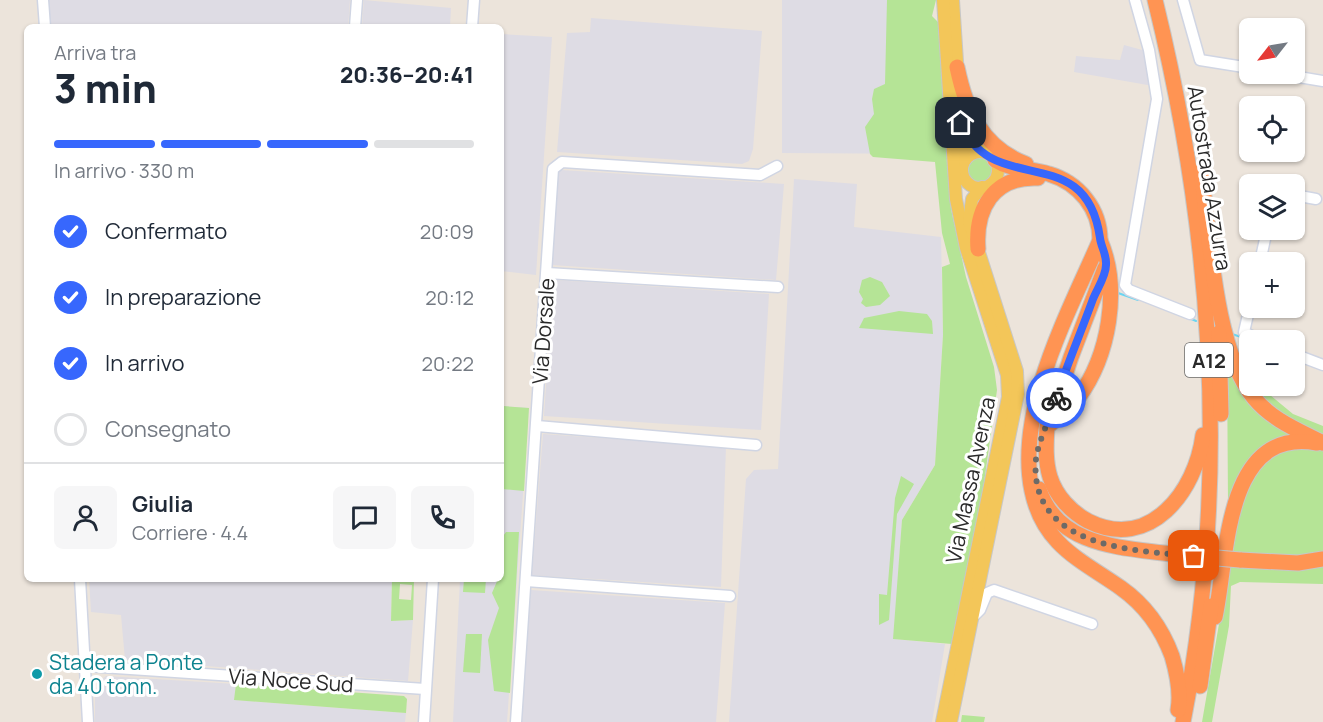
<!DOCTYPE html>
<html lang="it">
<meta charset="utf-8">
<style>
body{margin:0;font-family:Manrope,sans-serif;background:#f6f6f7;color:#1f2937;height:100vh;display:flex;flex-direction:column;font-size:22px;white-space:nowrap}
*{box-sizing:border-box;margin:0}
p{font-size:20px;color:#747a83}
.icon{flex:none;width:33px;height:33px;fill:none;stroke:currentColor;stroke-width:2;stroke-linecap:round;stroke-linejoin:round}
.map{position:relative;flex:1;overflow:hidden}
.side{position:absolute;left:24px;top:24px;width:480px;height:558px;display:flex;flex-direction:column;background:#fff;border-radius:9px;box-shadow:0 2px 4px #0004}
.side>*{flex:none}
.needle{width:39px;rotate:239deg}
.fabs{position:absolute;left:1239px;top:18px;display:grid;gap:12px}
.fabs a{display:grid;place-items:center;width:66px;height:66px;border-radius:9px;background:#fff;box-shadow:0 2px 4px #0004;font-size:30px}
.pin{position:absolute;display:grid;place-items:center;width:51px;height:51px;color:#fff;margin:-26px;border-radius:12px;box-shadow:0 3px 9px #0006}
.courier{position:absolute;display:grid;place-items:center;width:60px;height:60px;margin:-30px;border:4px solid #3767fd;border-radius:50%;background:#fff;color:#222;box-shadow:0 2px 8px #0007}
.overview em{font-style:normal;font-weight:800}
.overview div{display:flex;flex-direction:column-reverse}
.overview{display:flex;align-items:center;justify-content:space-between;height:102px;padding:0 30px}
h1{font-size:39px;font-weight:800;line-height:45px}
.bar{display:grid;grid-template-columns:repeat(4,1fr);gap:9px 6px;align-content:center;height:72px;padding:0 30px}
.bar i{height:8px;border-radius:4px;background:#e0e1e3}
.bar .active{background:#3767fd}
.bar p{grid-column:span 4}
.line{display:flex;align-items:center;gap:15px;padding:0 30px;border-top:2px solid #e0e1e3}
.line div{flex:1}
.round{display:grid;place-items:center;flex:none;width:63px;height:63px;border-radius:9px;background:#f6f6f7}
ol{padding:0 30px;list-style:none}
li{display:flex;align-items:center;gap:18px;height:66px}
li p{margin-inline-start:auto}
li .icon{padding:6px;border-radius:50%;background:#3767fd;color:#fff;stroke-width:4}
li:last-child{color:#747a83}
li i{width:33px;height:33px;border:3px solid #e0e1e3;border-radius:50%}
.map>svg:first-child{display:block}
</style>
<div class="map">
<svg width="1323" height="722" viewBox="0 0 1323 722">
<rect width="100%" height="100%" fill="#ece4db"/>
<!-- industrial -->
<g fill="#dedce4">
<path d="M48 0H350L348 27H50Z"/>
<path d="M364 0 451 8 450 27H362Z"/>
<path d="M782 0H924L942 154 782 153Z"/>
<path d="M591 18 762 31 753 149 749 161 742 164 557 152 567 33 590 32Z"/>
<path d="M501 34 552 37 536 275 501 271Z"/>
<path d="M1124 45 1146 51 1153 86 1074 72 1076 56 1120 60Z"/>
<path d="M561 170 784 184 776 280 552 265 556 175Z"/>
<path d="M794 179 857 184 854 227 941 237 943 335 935 465 902 520 894 639 945 644 932 722H729L746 479 754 470 778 469Z"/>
<path d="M553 280 769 294 761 430 544 416Z"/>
<path d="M501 406 529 408 507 722H453L460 579H501Z"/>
<path d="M543 434 726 447 721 587 532 575Z"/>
<path d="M89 579H392L391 621 413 620 408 681 125 660 121 615 91 612Z"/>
<path d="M531 590 725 603 716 722H522Z"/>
<path d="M106 676 236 684 235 700 406 713 405 722H95V691L99 682Z"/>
</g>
<!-- green -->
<g fill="#b5e496" fill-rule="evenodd">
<path d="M887 0H936L932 16 938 22 951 209 966 277 994 367 997 390 984 483 952 644 893 639 902 520 935 465 943 335 942 267 950 264 942 233 935 162 873 157 870 154 865 127 874 114 872 99 874 89 885 84Z"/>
<circle cx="980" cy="169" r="13"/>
<path d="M870 277 882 282 890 296 880 305 866 307 861 303 863 299 859 292 862 280Z"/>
<path d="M899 311 927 314 932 321 933 334 859 328 864 318Z"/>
<path d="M1227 358 1240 382 1304 437 1277 444 1228 504Z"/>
<path d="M1250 386H1259L1293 414 1323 426V439L1281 417Z"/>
<path d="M503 406 529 408 524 491 501 489Z"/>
<path d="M1282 449H1323V555L1314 558 1227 554 1231 521 1258 465Z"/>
<path d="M901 476 914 484 897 514 889 620 879 625V594L887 595 895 498Z"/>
<path d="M506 532H519L510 693 494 691 488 640 499 608 492 593 498 579H501V539Z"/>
<path d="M1225 563H1323V584L1240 582 1231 586 1229 626 1212 722H1202L1219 624Z"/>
<path d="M392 579H414L413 620 391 621ZM400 584 412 585 411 600 399 599Z"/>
<path d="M464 579H486L485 593 463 592Z"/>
<path d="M466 634H482L480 673 463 672Z"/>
<path d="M236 684 404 696 407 699 406 713 234 700Z"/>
<path d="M962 715 985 717 984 722H961Z"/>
</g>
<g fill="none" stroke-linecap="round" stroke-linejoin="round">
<!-- stream -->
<g stroke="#6bd5f1" stroke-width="2">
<path d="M1118 293 1138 300"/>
<path d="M1189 318 1196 321"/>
<path d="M1232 334 1244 338"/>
</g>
<defs>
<g id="minor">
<path d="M43 0 45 27"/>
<path d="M1135 0 1149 50 1157 99 1125 285 1129 290 1190 314"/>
<path d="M1183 0 1200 60 1250 68"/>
<path d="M355 27 357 0"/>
<path d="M472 27 474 0"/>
<path d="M1281 74 1323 81"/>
<path d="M1294 195 1316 199"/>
<path d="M1260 262 1267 230"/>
<path d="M547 273 778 287"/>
<path d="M1250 306 1244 332 1259 340"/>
<path d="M1294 354 1323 365"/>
<path d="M537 426 756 445"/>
<path d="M80 579 88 722"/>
<path d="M526 581 730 596"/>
<path d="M972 618 980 610 987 593 994 590 1092 624"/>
<path d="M86 666 425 689"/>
<path d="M424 722 433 579"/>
<path d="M516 722 553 169 562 162 760 175 777 166"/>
</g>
<g id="major">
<path d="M953 0 961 123 973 146 983 152"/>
<path d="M955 126 965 160"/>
<circle cx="980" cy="170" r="18"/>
<path d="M942 722 1008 397 1007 375 966 248 956 199 943 0"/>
<path d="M951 722 1018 394 1017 371 969 221 972 199 982 187"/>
</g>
<g id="highway">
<path d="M1155 0C1213 236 1230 482 1183 722"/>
<path d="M957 67C966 110 981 147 1026 164"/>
<path d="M995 160C1012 171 1031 168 1049 174 1079 183 1100 209 1100 240 1069 312 1015 410 1032 491 1043 545 1081 560 1121 588 1145 605 1162 629 1172 656 1177 673 1181 693 1178 710"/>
<path d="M1201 171C1210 234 1214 349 1254 398 1272 420 1298 430 1323 443"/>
<path d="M1100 240C1121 289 1109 356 1078 398 1070 409 1057 418 1047 427 1046 444 1045 461 1050 477 1056 496 1071 512 1088 521 1150 552 1196 491 1203 435"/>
<path d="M978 249C975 209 993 176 1038 178"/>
<path d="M1219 333 1221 414"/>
<path d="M1048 426 1071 357 1105 268"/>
<path d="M1039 489C1058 547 1121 547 1171 554"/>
<path d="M1240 560 1298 563 1323 559"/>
<path d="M1215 617C1228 560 1223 426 1317 443"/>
<path d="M1200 686 1211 606"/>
</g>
</defs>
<!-- minor casing -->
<use href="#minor" stroke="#d0d5e3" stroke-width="13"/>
<!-- major casing -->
<use href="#major" stroke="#c7c7c7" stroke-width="14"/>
<!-- highway casing -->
<use href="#highway" stroke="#c7c7c7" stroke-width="17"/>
<!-- minor -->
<use href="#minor" stroke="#fff" stroke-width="10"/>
<!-- major -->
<use href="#major" stroke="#f3c659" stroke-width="12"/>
<!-- highway -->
<use href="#highway" stroke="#ff9453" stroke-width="15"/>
<defs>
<path id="highway-bridge" d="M1171 554 1240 560"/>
</defs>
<!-- highway-bridge casing -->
<use href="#highway-bridge" stroke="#c7c7c7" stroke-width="17" stroke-linecap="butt"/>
<!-- highway-bridge -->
<use href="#highway-bridge" stroke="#ff9453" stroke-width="15"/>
</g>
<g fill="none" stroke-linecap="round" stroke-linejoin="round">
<!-- done -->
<path stroke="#6d6a67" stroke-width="6" stroke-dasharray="0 10.8" d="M1056 398C1051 416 1038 442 1036 459 1028 547 1133 551 1194 556"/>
<!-- route -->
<path stroke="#3767fd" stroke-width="8" d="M961 123C992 200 1086 138 1100 238 1101 247 1107 255 1106 265 1106 276 1097 289 1093 299 1081 332 1067 365 1056 398"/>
</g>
<!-- markers -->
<circle fill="#0f9aa8" stroke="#fff" stroke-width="2" cx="37" cy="674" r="6"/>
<g text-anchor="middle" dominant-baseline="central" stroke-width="6" stroke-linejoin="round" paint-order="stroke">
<!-- shield labels -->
<rect fill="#fff" stroke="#696969" stroke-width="1.5" x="1185" y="343" width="48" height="34" rx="4.5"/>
<g font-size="20" font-weight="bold" fill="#292929">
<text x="1209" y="360">A12</text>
</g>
<!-- street labels -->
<g font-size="21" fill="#292929" stroke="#fff">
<text transform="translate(1210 178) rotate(81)">Autostrada Azzurra</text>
<text transform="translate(543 331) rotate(-86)">Via Dorsale</text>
<text transform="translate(970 480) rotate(-78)">Via Massa Avenza</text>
<text transform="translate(291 680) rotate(4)">Via Noce Sud</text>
</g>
<!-- culture labels -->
<g font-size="21" fill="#0d838f" stroke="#fff" text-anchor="start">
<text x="49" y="662">Stadera a Ponte<tspan x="49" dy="24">da 40 tonn.</tspan></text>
</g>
</g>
</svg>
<div class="fabs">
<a><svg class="needle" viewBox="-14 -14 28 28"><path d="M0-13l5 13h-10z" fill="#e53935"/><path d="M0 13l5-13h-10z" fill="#747a83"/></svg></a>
<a><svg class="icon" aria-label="locate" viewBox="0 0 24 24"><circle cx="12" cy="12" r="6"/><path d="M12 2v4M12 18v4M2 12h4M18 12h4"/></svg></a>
<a><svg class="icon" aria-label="layers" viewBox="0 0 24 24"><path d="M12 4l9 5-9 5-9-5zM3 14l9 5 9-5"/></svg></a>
<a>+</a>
<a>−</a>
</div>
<div class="pin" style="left:1194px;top:556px;background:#ea580c"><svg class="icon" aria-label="bag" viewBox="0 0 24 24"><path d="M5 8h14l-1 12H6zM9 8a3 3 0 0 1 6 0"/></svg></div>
<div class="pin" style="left:961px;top:123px;background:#1f2937"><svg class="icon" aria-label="home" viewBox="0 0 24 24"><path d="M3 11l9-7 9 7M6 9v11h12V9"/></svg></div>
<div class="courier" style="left:1056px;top:398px"><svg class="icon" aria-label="bike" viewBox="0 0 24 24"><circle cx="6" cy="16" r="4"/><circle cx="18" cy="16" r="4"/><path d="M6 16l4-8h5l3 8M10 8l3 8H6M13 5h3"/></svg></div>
<section class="side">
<div class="overview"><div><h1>3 min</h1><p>Arriva tra</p></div><em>20:36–20:41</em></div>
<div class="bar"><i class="active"></i><i class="active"></i><i class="active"></i><i></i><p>In arrivo · 330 m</p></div>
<ol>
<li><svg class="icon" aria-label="check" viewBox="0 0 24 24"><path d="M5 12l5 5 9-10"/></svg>Confermato<p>20:09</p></li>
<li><svg class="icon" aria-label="check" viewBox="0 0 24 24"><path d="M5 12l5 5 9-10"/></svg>In preparazione<p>20:12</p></li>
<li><svg class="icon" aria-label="check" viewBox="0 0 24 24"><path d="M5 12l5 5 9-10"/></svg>In arrivo<p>20:22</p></li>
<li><i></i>Consegnato</li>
</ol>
<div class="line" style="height:108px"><a class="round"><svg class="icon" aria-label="person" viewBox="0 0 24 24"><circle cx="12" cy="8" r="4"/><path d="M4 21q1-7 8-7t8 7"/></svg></a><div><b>Giulia</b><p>Corriere · 4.4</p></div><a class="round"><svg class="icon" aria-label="chat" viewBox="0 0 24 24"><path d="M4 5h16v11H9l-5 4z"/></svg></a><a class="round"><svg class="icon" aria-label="phone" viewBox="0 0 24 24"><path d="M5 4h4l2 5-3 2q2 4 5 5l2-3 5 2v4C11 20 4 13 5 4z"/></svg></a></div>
</section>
</div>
